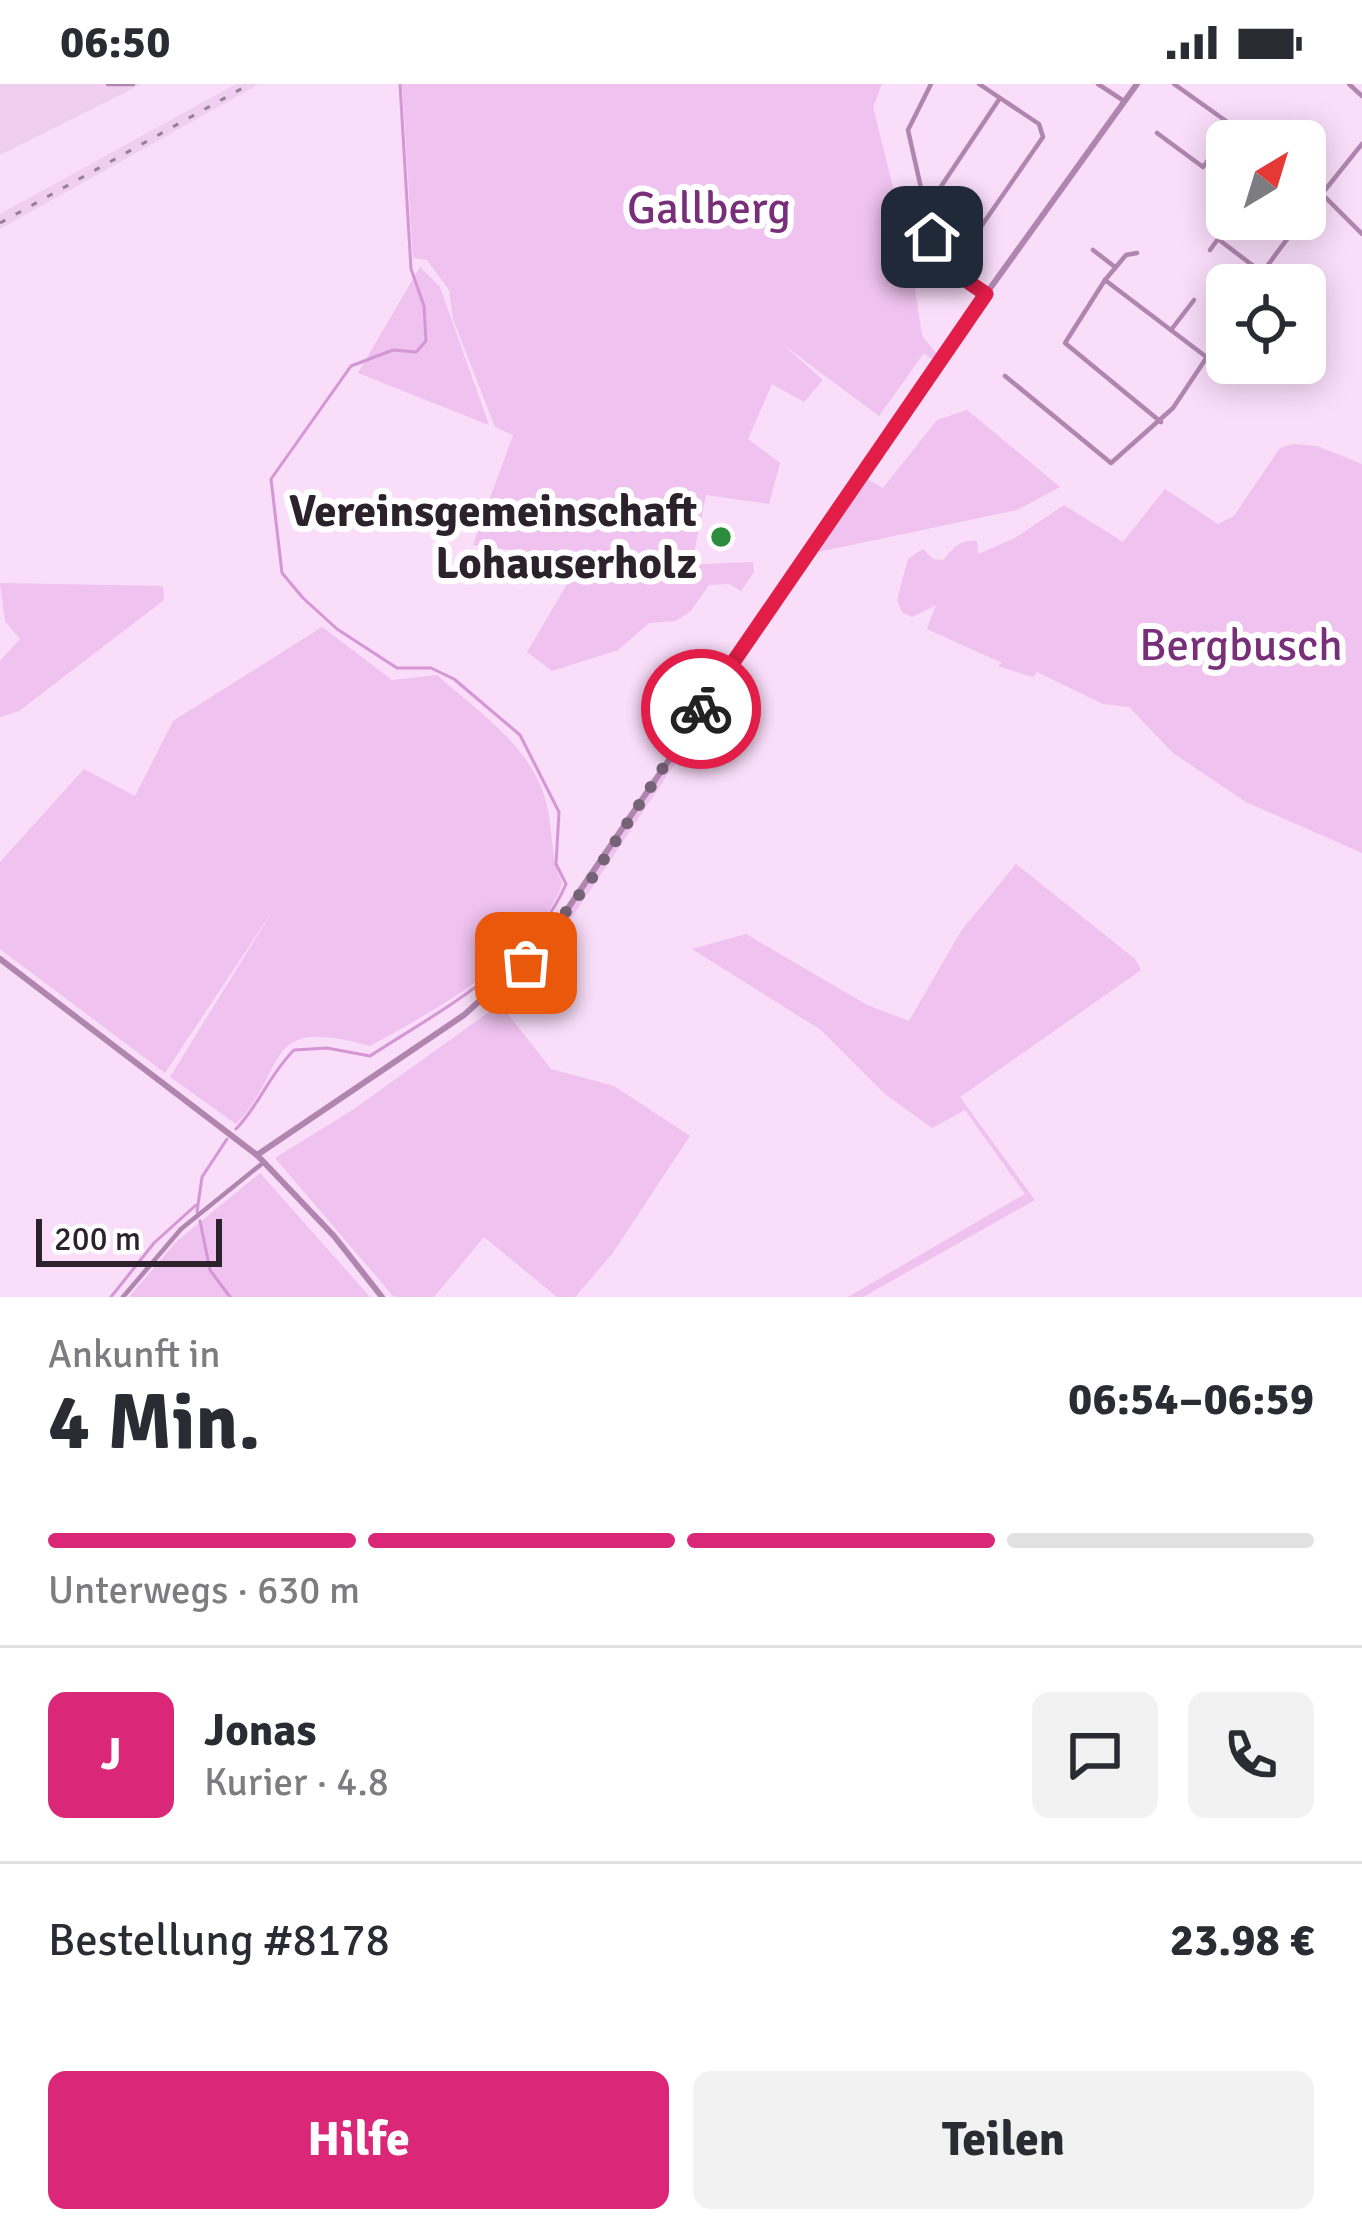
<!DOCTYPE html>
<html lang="de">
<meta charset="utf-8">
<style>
body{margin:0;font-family:Signika,sans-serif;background:#f2f2f3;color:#2b2b33;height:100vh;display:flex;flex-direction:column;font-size:45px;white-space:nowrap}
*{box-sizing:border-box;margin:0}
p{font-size:39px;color:#7c7c81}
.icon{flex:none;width:66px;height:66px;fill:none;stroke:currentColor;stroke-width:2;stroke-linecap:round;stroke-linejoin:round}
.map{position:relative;height:1213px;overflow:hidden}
.panel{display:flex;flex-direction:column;background:#fff;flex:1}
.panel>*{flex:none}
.needle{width:78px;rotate:38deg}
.fabs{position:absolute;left:1206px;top:36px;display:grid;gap:24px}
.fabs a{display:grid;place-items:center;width:120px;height:120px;border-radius:18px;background:#fff;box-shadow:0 6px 30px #0003;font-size:60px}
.scale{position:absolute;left:36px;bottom:30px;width:186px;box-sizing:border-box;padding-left:12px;border:6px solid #2c222c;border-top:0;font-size:33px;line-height:42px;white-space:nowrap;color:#2c222c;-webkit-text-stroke:9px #fff;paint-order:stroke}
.pin{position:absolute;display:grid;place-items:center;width:102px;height:102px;color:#fff;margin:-51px;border-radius:24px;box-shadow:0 6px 18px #0006}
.courier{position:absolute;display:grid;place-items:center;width:120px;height:120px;margin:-60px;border:9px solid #e11d48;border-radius:50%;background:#fff;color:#222;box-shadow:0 3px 15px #0007}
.head em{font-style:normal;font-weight:800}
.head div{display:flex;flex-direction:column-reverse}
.head{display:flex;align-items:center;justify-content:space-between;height:204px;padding:0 48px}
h1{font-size:78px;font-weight:800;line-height:90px}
.bar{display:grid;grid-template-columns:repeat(4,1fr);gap:18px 12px;align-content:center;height:144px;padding:0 48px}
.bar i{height:15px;border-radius:9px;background:#e1e1e2}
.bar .current{background:#db2777}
.bar p{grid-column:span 4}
.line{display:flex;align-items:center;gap:30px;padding:0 48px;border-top:3px solid #e1e1e2}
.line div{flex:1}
.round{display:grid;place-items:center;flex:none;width:126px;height:126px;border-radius:18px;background:#f2f2f3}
.cta{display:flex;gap:24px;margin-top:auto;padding:24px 48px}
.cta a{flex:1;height:138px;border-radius:18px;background:#db2777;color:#fff;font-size:48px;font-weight:800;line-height:138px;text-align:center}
.cta a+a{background:#f2f2f3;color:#2b2b33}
.status{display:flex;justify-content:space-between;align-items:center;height:84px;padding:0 60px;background:#fff;direction:ltr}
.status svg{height:33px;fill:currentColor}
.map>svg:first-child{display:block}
</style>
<div class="status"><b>06:50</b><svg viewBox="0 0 49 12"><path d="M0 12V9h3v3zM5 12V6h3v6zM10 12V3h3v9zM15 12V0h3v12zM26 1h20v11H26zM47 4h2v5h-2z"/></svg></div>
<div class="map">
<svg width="1362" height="1213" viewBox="0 0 1362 1213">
<rect width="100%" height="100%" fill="#f9ddf9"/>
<!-- built -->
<g fill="#f0ceef">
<path d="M0 0H142L0 71Z"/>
<path d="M236 0H259L0 145V130Z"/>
</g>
<!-- green -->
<g fill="#efc2ef">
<path d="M402 0H882L873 23 910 171 922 252 938 271 934 277 924 269 879 332 781 259 823 296 804 318 772 300 748 355 780 379 769 420 706 411 694 469 566 473 473 461 513 351 495 343 453 235 449 206 427 176 413 174Z"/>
<path d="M420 183 440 203 489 341 358 289Z"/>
<path d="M967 326 1060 403 1017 426 818 468 867 395 883 404 937 336Z"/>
<path d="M1294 360 1317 362 1362 380V769L1246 718 1173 669 1129 623 1103 620 1037 588 1033 593 998 582 1002 579 927 545 936 521 912 533 902 528 897 516 908 475 923 465 933 475 943 476C954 464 959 455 977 457L978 470 1015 454 1064 421 1123 458 1165 405 1218 440 1234 432 1280 364Z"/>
<path d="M753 478 754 488 741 507 729 500 709 501 690 528 675 537 649 539 618 566 552 587 527 568 576 485Z"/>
<path d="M0 499 163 502 164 516 19 627 0 633V577L20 555 5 537Z"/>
<path d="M322 543 392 596 437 591C476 626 525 658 543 708 554 738 549 772 562 799 543 867 429 930 370 962 259 931 290 984 236 1040L170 993 275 823 165 989 0 865V778L84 685 135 712 173 637Z"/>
<path d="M702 631 707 632 548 869 546 861Z"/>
<path d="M1016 780 1135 875 1141 886 960 1013 1035 1116 863 1213H848L1025 1110 965 1026 932 1044 885 1010 821 946 692 865 746 850 867 921 909 937 961 847Z"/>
<path d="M500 920 551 985 614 1002 690 1052 612 1170 575 1213H557L484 1153 434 1213H394L275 1074 354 1025Z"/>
<path d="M260 1089 370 1213H129L176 1158Z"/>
</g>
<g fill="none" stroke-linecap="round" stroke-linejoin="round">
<!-- stream -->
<g stroke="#d496d5" stroke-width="3">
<path d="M236 1045C260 1020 269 991 294 966L327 964 370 972C439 927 533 879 566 800L556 780 559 728 520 651 454 595 431 584H397L337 545 303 514 282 489 271 395 351 282 393 266 416 268 426 257 424 222 411 185 400 0"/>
<path d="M197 1128 202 1093 227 1055"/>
<path d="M200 1137 210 1186 230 1213"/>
<path d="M111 1213 154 1159 196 1121"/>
</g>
<!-- minor -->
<g stroke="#b086b0" stroke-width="4.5">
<path d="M108 0H133"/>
<path d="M931 0 908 46 932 153 951 186 984 208"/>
<path d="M1098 0 1124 17"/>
<path d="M1174 0 1254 57"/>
<path d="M1349 0 1362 12"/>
<path d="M1157 49 1203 83 1233 42"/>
<path d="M1305 93 1362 150"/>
<path d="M924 118 936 110 1000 14"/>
<path d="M1305 131 1362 60"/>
<path d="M1093 166 1115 183"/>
<path d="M1210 166 1218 155 1260 187"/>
<path d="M951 186 1043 53 1039 40 979 0"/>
<path d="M1105 196 1126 171 1137 169"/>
<path d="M1253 201 1302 135"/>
<path d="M1171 246 1194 216"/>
<path d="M1005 292 1111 379 1173 324 1227 243"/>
<path d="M1161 338 1065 259 1105 196 1209 275"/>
<path d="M123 1213 181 1145 264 1078"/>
</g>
<!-- tertiary -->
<g stroke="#b086b0" stroke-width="6">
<path d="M0 875 257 1071 334 1152 382 1213"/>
<path d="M257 1071 464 931 545 858 986 210 1137 0"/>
</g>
<!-- rail -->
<path stroke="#948194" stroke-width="3" stroke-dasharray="6 12" stroke-linecap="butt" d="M0 139 250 0"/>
</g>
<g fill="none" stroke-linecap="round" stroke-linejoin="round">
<!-- done -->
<path stroke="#746374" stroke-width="12" stroke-dasharray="0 21.6" d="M526 879 590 797 701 625"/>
<!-- route -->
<path stroke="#e11d48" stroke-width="15" d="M701 625 986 210 951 186 932 153"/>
</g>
<!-- markers -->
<circle fill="#2e8c3e" stroke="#fff" stroke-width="4.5" cx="721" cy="453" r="12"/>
<g text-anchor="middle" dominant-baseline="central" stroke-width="12" stroke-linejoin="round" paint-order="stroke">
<!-- park labels -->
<g font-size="45" fill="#782f7a" stroke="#fff">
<text x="709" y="124">Gallberg</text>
<text x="1241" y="561">Bergbusch</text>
</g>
<!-- poi labels -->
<g font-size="45" font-weight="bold" fill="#2c222c" stroke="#fff" text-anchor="end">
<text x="697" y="427">Vereinsgemeinschaft<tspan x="697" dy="52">Lohauserholz</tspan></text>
</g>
</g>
</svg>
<div class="fabs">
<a><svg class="needle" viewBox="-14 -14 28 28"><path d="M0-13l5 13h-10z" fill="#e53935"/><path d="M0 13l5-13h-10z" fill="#7c7c81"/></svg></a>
<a><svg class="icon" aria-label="locate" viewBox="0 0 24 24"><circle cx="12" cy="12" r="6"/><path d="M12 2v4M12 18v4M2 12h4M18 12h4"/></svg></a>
</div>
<div class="scale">200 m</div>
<div class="pin" style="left:526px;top:879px;background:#ea580c"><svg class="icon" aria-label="bag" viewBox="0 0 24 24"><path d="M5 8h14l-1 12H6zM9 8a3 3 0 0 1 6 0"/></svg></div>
<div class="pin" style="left:932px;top:153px;background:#1f2937"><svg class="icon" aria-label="home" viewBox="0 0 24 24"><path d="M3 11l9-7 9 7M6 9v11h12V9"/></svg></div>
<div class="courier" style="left:701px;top:625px"><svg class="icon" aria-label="bike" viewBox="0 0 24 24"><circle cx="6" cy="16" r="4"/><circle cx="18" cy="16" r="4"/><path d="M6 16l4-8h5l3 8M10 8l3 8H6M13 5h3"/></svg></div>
</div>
<section class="panel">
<div class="head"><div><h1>4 Min.</h1><p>Ankunft in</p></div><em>06:54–06:59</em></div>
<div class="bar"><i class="current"></i><i class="current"></i><i class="current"></i><i></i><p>Unterwegs · 630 m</p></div>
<div class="line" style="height:216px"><b class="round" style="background:#db2777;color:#fff">J</b><div><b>Jonas</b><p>Kurier · 4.8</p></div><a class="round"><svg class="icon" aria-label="chat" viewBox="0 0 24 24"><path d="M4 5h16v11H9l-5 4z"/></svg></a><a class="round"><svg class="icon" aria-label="phone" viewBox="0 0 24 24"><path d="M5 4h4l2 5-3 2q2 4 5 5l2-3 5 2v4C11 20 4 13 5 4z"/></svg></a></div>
<div class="line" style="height:156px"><div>Bestellung #8178</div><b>23.98 €</b></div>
<div class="cta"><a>Hilfe</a><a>Teilen</a></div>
</section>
